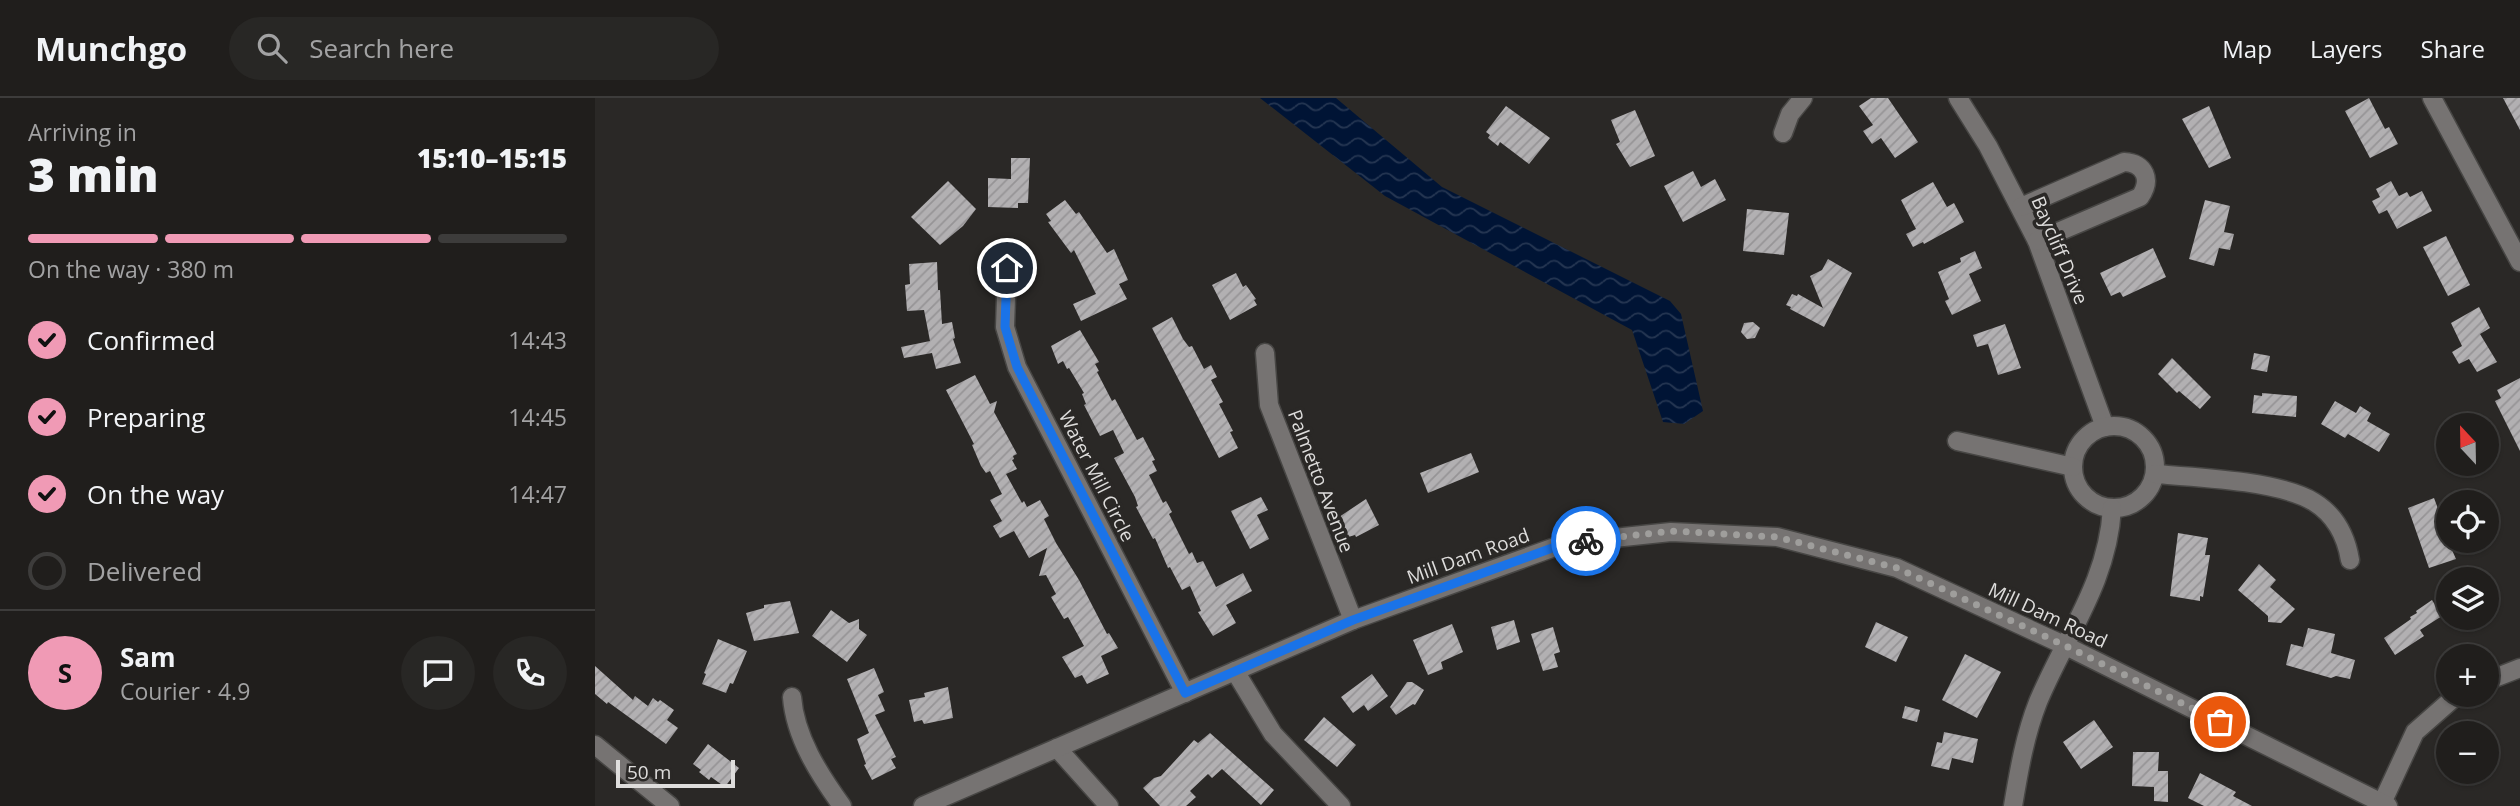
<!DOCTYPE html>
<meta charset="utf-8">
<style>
body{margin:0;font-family:"Open Sans",sans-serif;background:#282725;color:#f1f3f6;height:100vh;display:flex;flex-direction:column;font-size:26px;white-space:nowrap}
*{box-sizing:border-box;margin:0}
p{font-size:23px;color:#a2a2a3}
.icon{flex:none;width:38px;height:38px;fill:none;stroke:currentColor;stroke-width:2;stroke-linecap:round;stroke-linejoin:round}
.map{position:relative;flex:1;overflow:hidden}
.drawer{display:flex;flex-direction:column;background:#201e1c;width:595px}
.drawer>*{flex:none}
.needle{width:46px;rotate:338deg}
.tools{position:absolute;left:1841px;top:315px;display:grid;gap:14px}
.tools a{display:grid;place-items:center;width:63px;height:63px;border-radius:50%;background:#201e1c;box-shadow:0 2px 5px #0004,0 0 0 2px #3d3c3b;font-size:35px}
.scale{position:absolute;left:21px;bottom:18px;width:119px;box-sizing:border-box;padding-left:7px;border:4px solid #dedddc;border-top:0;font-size:19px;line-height:24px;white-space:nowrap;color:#dedddc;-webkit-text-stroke:5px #2a2826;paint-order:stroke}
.pin{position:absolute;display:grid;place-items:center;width:60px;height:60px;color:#fff;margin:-30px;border:4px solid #fff;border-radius:50%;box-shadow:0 2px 7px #0007}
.courier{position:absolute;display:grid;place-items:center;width:70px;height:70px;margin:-35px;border:5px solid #1a73e8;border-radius:50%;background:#fff;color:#222;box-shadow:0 2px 9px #0007}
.overview em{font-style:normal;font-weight:800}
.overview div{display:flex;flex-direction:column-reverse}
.overview{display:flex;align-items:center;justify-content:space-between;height:119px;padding:0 28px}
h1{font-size:46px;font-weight:800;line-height:52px}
.bar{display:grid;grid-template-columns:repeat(4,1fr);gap:10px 7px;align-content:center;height:84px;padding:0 28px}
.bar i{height:9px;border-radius:5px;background:#3d3c3b}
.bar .current{background:#f09ab5}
.bar p{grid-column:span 4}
.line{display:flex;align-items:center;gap:18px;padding:0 28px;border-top:2px solid #3d3c3b}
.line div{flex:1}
.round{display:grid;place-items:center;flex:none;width:74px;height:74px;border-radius:37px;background:#282725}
ol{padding:0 28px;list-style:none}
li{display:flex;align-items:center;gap:21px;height:77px}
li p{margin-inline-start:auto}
li .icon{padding:7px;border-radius:50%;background:#f09ab5;color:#111;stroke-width:4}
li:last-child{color:#a2a2a3}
li i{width:38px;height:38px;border:4px solid #3d3c3b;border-radius:50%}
header{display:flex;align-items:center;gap:42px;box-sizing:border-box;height:98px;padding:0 35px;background:#201e1c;border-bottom:2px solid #3d3c3b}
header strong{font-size:33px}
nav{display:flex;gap:38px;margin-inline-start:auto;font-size:24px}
.search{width:490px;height:63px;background:#282725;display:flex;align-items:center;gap:18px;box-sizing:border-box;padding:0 24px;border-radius:38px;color:#a2a2a3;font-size:26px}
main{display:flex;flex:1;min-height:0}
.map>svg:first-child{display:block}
</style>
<header>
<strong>Munchgo</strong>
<div class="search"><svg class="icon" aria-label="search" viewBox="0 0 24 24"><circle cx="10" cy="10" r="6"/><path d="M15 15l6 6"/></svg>Search here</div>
<nav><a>Map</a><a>Layers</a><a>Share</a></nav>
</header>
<main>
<section class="drawer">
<div class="overview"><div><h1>3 min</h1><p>Arriving in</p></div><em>15:10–15:15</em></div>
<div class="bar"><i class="current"></i><i class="current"></i><i class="current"></i><i></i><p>On the way · 380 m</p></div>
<ol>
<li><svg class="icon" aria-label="check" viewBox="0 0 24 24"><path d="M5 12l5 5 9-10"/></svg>Confirmed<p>14:43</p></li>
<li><svg class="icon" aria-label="check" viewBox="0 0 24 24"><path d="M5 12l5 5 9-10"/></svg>Preparing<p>14:45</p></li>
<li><svg class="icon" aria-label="check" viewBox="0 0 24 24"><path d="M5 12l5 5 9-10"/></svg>On the way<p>14:47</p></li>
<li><i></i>Delivered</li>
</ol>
<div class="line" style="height:126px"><b class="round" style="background:#f09ab5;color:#111">S</b><div><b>Sam</b><p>Courier · 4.9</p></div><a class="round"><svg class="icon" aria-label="chat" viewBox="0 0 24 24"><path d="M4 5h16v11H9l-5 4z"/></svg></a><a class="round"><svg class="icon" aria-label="phone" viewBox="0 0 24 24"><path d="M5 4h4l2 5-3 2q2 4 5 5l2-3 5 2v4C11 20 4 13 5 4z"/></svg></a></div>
</section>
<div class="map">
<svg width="1925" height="708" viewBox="0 0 1925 708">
<defs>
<pattern id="water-waves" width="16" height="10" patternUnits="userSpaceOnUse" patternTransform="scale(1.75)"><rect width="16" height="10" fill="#001435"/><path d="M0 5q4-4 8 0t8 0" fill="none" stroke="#253652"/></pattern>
<pattern id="building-hatch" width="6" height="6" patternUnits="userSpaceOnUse" patternTransform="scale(1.75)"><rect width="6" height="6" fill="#b2b0b2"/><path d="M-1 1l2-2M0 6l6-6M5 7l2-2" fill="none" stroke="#969496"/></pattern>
</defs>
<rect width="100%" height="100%" fill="#2a2826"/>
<!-- water -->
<path fill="url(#water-waves)" d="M665 0H741L847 89 1075 203 1086 216 1108 313 1089 326 1068 324 1037 232 790 98Z"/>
<!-- building -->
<g fill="url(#building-hatch)">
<path d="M1276 0H1293L1323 44 1300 60 1286 40 1277 46 1268 33 1278 27 1264 8Z"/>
<path d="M1774 0 1790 31 1794 29 1803 46 1775 60 1750 13Z"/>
<path d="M1908 0H1925V32Z"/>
<path d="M911 8 955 40 934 66 905 44 903 48 893 40 895 37 891 34Z"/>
<path d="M1614 8 1636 60 1614 70 1587 21Z"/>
<path d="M1040 12 1060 58 1035 69 1021 46 1025 44 1016 22Z"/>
<path d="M416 60H435L433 105H423V110L393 109V80L416 81Z"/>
<path d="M1098 73 1106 89 1120 81 1131 102 1088 124 1069 88Z"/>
<path d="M353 83 381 111 368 128 345 147 316 119Z"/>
<path d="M1796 83 1804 98 1812 94 1815 99 1827 93 1837 113 1802 131 1792 112 1784 116 1777 103 1785 99 1781 91Z"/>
<path d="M1338 84 1352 109 1359 105 1369 124 1329 146 1328 144 1318 149 1311 136 1321 131 1306 102Z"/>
<path d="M470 102 481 116 484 114 512 155 519 151 533 182 524 186 532 201 486 223 478 206 501 196 479 152 476 155 453 124 456 123 451 116Z"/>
<path d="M1610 102 1635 108 1629 134 1639 136 1635 152 1624 150 1619 168 1594 161Z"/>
<path d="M1152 111 1194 115 1189 157 1148 153Z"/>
<path d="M1851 138 1875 187 1853 198 1828 149Z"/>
<path d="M1558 150 1571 179 1528 199 1525 194 1516 198 1505 175Z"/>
<path d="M1380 153 1387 170 1374 176 1386 203 1357 217 1350 203 1354 201 1343 174 1366 164 1365 160Z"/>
<path d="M1233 161 1257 175 1229 229 1195 211 1196 209 1191 207 1197 196 1202 198 1203 196 1228 210 1215 178 1227 172Z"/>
<path d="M342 164 343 192H345L347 226 357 224 360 240 358 241 366 265 341 271 337 255 309 260 306 249 335 243 329 212 312 213 310 187 315 186 314 166Z"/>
<path d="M641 175 648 189 651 187 661 201 659 202 662 207 635 222 617 187Z"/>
<path d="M1884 209 1895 230 1885 236 1902 264 1882 274 1874 261 1864 266 1857 254 1867 248 1856 225Z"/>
<path d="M577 219 588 241 594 249 597 248 609 271 616 267 622 279 616 282 628 304 624 306 638 333 635 334 643 350 624 360 557 230Z"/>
<path d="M1158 224 1165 230 1160 240 1152 241 1146 234 1149 225Z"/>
<path d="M1410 226 1426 270 1403 277 1393 246 1382 249 1378 237Z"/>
<path d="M485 232 504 264 500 266 504 273 502 274 517 303 520 301 542 342 548 339 560 362 557 363 562 373 554 377 568 405 571 403 577 414 574 416 594 456 597 454 602 465 608 463 621 489 648 475 657 493 631 507 641 525 618 538 603 514 606 513 595 488 587 492 575 469 573 470 560 440 558 441 541 409 543 408 540 399 519 360 529 355 518 332 505 338 489 307 491 306 487 296 489 295 474 270 472 271 468 263 463 266 456 248Z"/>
<path d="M1659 255 1675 258 1672 274 1656 271Z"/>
<path d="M1577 260 1616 299 1605 311 1584 293 1582 295 1563 276Z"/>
<path d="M380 277 395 306 402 303 399 314 422 356 418 358 419 361 417 362 422 371 411 376 427 405 429 403 432 409 445 402 454 418 449 421 461 445 484 482 512 536 514 535 523 550 506 558 514 576 492 586 487 577 480 580 467 559 489 548 473 519 469 521 456 499 461 496 451 477 444 478 452 450 434 460 419 433 405 440 398 428 407 423 395 402 407 396 395 373 391 375 386 368 377 347 379 346 351 292Z"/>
<path d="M1925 280V353L1900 303 1906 300 1902 292Z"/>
<path d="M1667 295 1702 298 1701 319 1657 315 1659 297 1667 298Z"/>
<path d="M1740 303 1761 315 1765 308 1776 315 1772 323 1795 336 1784 354 1753 336 1750 340 1726 326Z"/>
<path d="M876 355 884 374 833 395 825 375Z"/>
<path d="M666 399 673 412 662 417 674 441 655 451 636 413Z"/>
<path d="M1839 400 1845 416 1848 417 1853 433V443L1861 461 1834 470 1813 410Z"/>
<path d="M771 401 784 427 761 439 760 437 750 440 741 421Z"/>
<path d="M1583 435 1613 440 1610 457H1615L1608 499 1605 498V503L1575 498Z"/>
<path d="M1664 466 1681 482 1675 489 1700 511 1686 525 1673 524V518L1643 492Z"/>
<path d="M1837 502 1847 518 1825 532 1829 538 1800 557 1789 540 1816 521 1815 519 1822 515 1821 513Z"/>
<path d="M195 503 204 535 159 543 151 515 169 510V507Z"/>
<path d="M236 512 254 525 264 521V531L272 537 252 564 217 538Z"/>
<path d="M919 522 925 544 902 552 896 529Z"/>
<path d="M1281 524 1313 539 1301 564 1270 549Z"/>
<path d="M857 526 868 554 846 564 848 571 833 577 818 542Z"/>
<path d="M958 529 965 554 959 556 963 569 948 573 936 536Z"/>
<path d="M1713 530 1740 536 1736 555 1760 562 1755 581 1741 578 1736 580 1691 567 1696 546 1708 549Z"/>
<path d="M123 541 152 553 138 586 135 585 131 595 107 586 111 576 109 575Z"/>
<path d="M1370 556 1406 574 1382 620 1347 602Z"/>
<path d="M0 568 38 602 40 598 53 608 58 600 63 604 65 602 79 612 72 622 83 630 71 646 13 604 12 606 0 596Z"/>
<path d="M279 570 289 594 283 597 290 613 280 617 301 659 296 661 301 670 277 682 269 667 271 666 262 641 274 635 252 581Z"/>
<path d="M777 576 793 598 773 613 769 607 758 615 746 599Z"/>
<path d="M812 584H817L829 592 820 607 818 606 801 617 795 609Z"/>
<path d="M353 589 358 620 329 626 327 622 319 624 314 602 330 599 329 595Z"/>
<path d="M1310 608 1325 612 1322 624 1307 620Z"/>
<path d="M729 619 761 647 742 669 709 642Z"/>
<path d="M1499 622 1518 649 1486 671 1468 644Z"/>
<path d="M1349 634 1383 641 1378 665 1357 660 1354 672 1336 668 1342 644 1347 645Z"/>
<path d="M615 635 679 692 666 707 627 671 617 680 613 676 595 693 601 699 591 708H565L548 690 559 680 566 678 599 642 603 645Z"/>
<path d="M113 646 144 670 130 689 116 679 114 682 104 674 106 672 98 666Z"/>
<path d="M1538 654H1564L1563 673H1573V704L1559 703V689L1537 688Z"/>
<path d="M1605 675 1641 694 1638 698 1657 708H1609L1593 700Z"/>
</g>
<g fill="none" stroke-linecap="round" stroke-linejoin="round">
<defs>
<g id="minor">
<path d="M1363 0 1393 48 1442 143 1510 329"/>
<path d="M1837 0 1925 164"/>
<path d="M1188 35 1195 16 1208 0"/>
<path d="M1426 109 1529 64C1550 65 1557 82 1545 99L1442 143"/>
<path d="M412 170 410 229 422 269 590 595"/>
<path d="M670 255 674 307 758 522"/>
<circle cx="1519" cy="369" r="41"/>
<path d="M1362 343 1478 369"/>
<path d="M1560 376C1600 379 1686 383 1719 404 1740 417 1751 438 1755 462"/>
<path d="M640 573 678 636 746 708"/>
<path d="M1892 583 1925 570"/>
<path d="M197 599C200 639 224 676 247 708"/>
<path d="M0 647 75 708"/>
<path d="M462 650 514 708"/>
<path d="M1787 705 1820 634 1862 597"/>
<path d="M328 708 758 522 971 445 1076 434 1182 439 1302 470 1471 548 1793 708"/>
<path d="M1418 708C1424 672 1430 637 1443 604 1471 537 1513 484 1517 410"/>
</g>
</defs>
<!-- minor casing -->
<use href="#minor" stroke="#474644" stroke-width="21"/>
<!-- minor -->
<use href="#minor" stroke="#767372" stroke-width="18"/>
</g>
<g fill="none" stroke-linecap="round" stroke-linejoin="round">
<!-- done -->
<path stroke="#9f9e9c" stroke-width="7" stroke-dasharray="0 12.6" d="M991 443 1076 433 1182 439 1302 470 1471 548 1625 624"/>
<!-- route -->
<path stroke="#1a73e8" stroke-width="9" d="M412 170 410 229 422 269 590 595 758 522 971 445 991 443"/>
</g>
<g text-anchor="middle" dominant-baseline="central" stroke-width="7" stroke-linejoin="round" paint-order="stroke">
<!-- street labels -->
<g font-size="19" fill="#dedddc" stroke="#2a2826">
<text transform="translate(1465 152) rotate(67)">Baycliff Drive</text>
<text transform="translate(502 378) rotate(63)">Water Mill Circle</text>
<text transform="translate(726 383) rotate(69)">Palmetto Avenue</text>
<text transform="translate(873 458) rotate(-20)">Mill Dam Road</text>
<text transform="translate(1453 517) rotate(25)">Mill Dam Road</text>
</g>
</g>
</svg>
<div class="tools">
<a><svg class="needle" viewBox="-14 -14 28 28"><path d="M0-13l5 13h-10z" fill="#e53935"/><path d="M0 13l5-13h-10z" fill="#a2a2a3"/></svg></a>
<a><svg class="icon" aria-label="locate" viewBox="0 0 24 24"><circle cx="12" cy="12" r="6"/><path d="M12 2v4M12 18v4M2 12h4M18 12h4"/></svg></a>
<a><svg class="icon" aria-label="layers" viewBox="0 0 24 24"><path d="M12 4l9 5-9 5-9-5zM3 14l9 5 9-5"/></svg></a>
<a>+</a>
<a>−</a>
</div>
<div class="scale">50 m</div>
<div class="pin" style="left:1625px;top:624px;background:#ea580c"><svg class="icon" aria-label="bag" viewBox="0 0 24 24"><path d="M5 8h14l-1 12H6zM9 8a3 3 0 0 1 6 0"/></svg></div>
<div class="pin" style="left:412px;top:170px;background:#1f2937"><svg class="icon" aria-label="home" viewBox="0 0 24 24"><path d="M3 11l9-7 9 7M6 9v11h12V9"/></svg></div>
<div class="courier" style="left:991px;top:443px"><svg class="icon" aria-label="bike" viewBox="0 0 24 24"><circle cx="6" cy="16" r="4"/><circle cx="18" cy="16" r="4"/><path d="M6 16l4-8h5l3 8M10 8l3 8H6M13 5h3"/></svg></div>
</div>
</main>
